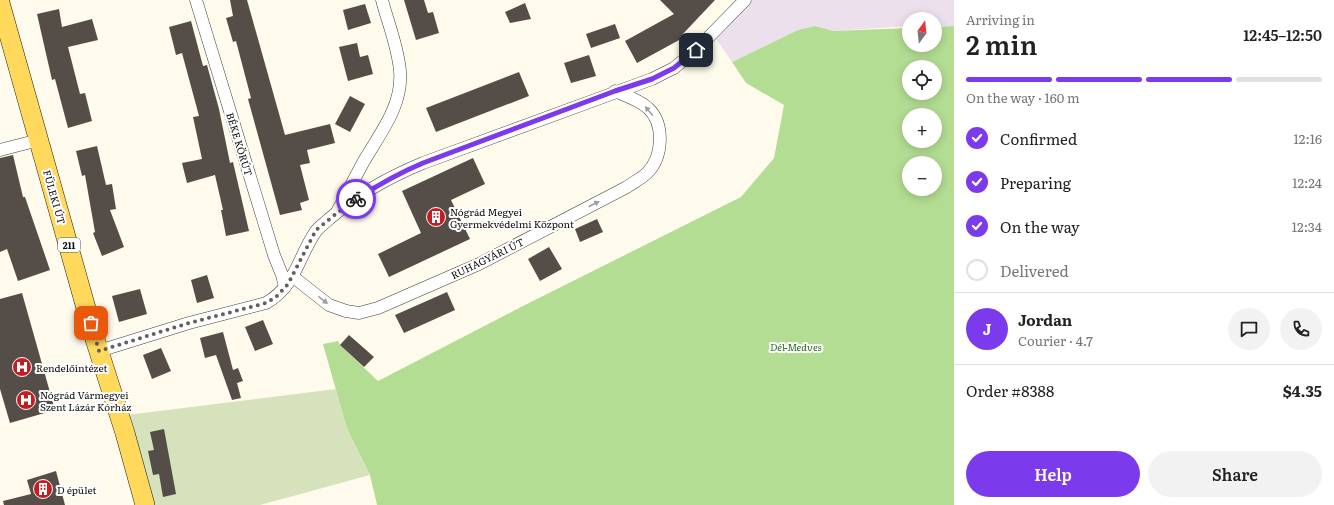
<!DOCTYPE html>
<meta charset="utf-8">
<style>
body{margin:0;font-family:Literata,serif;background:#f2f2f2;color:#222;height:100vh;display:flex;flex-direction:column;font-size:15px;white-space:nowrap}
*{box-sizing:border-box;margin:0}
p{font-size:13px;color:#767676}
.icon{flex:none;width:22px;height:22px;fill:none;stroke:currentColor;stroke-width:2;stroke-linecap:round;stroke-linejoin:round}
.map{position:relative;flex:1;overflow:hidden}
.drawer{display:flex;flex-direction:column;background:#fff;width:380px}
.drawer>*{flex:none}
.needle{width:26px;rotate:15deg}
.tools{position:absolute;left:902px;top:12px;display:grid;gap:8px}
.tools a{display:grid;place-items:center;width:40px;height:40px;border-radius:50%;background:#fff;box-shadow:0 2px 10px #0003;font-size:20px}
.pin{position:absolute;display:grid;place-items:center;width:34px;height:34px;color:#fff;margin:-17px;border-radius:8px;box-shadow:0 2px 6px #0006}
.courier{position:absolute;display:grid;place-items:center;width:40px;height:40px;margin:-20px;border:3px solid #7c3aed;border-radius:50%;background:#fff;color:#222;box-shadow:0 1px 5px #0007}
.headline em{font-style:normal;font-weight:600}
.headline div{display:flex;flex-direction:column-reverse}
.headline{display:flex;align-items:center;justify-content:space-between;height:68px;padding:0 12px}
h1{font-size:26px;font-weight:600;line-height:30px}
.bar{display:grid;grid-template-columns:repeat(4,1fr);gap:6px 4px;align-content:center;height:48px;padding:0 12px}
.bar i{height:5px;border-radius:3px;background:#e0e0e0}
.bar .current{background:#7c3aed}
.bar p{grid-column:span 4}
.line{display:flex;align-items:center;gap:10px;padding:0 12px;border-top:1px solid #e0e0e0}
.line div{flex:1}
.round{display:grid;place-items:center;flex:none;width:42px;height:42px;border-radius:21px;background:#f2f2f2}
ol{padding:0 12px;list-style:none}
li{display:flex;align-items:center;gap:12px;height:44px}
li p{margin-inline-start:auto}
li .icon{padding:4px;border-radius:50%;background:#7c3aed;color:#fff;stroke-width:4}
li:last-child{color:#767676}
li i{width:22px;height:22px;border:2px solid #e0e0e0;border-radius:50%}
.cta{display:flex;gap:8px;margin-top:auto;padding:8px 12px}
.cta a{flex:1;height:46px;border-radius:24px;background:#7c3aed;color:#fff;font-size:16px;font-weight:600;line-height:46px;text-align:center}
.cta a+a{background:#f2f2f2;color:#222}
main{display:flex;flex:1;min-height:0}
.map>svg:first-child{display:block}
</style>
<main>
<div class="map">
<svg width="954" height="505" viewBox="0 0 954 505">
<rect width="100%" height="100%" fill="#fffbec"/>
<!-- industrial -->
<path fill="#ebe0ec" d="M752 0H954V26H935V19H909V26L833 31 815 26 798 30 732 62 716 39Z"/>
<!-- forest -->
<path fill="#b3dd92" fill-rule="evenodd" d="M815 26 833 31 909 28V45H935V27L954 26V505H377L370 475 347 429 323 344 338 341 340 345 378 381 523 306 741 197 774 158 784 105 746 83 732 62 798 30ZM909 67H935V93H909ZM909 115H935V141H909ZM909 163H935V189H909Z"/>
<!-- cemetery -->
<path fill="#d5e2bc" d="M336 389 347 429 370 475 260 505H146L119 416Z"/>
<!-- building -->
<g fill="#554d48">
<path d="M230 0H247L285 135 330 124 335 143 307 150 310 163 300 165 309 200 300 203 302 210 280 215 248 99 251 98 236 41 233 42 226 18 233 16Z"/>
<path d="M404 0H424L428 13 433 12 439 33 416 40Z"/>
<path d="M660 0H715L680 37 681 39 637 63 625 41 674 14Z"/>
<path d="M525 3 531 19 510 23 505 12Z"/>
<path d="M365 4 371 23 348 30 343 10Z"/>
<path d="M59 9 62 27 92 19 98 40 68 47 80 94 85 93 92 121 68 128 55 79 52 80 37 14Z"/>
<path d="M191 21 203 66 207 65 219 109 230 163 233 162 249 231 226 236 221 210H223L215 175 187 183 182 163 202 159 193 117 199 116 182 53 176 55 169 27Z"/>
<path d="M615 24 620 38 591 48 586 34Z"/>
<path d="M357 43 360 57 368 55 373 74 348 81 339 47Z"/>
<path d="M589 55 596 76 571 83 564 63Z"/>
<path d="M519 72 529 96 436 132 426 108Z"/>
<path d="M350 96 365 104 350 132 335 124Z"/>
<path d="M97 146 106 185 112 184 116 209 110 210 124 247 102 256 93 233 95 232 85 175 82 176 76 151Z"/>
<path d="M13 155 23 197H25L50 270 18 281 7 249 0 252V158Z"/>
<path d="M473 158 485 184 451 200 470 239 389 277 378 254 421 233 402 191Z"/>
<path d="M597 219 603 232 580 242 575 229Z"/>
<path d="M549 247 562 269 540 281 528 259Z"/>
<path d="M207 275 214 298 197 303 191 280Z"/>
<path d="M140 289 147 314 119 322 112 296Z"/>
<path d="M447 292 455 310 404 333 395 315Z"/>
<path d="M22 293 55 410 10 423 0 389V299Z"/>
<path d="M263 320 273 344 255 351 245 327Z"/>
<path d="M223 332 233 370 238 368 243 381 237 383 241 398 232 400 216 355 205 358 200 338Z"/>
<path d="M349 335 374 357 364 367 340 345Z"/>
<path d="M161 348 171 371 152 379 143 355Z"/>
<path d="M164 429 176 494 163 497 159 474 153 475 148 451 154 450 150 432Z"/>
<path d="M56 471 65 505H4L3 501 31 494 27 480Z"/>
</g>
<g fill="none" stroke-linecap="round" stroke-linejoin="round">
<defs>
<g id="street">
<path d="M196 0 274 255 282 275 285 287"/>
<path d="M0 150 39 140"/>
<path d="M338 210C347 194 355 177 364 161 380 133 403 106 400 71 398 47 388 23 382 0"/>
<path d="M292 276 329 305 346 311 359 313 378 308 479 264 627 187C634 182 642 178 647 173 663 157 665 124 648 108 639 100 627 96 615 91"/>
<path d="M99 351 189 323 266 303C296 286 298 257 316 231 319 227 325 223 329 219 357 195 389 177 423 163L652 79 674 68 696 50 745 0"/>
</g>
<path id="primary" d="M0 3 93 333 125 433 145 505"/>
</defs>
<!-- street casing -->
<use href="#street" stroke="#3f3f3f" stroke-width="13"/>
<!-- primary casing -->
<use href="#primary" stroke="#1d1d1d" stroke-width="20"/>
<!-- street -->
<use href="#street" stroke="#fff" stroke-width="12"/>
<!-- primary -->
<use href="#primary" stroke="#ffd85c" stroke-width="19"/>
</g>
<!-- one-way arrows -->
<defs><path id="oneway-solid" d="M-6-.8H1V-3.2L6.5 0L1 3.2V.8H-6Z"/></defs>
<g fill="#9e9e9e">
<use href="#oneway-solid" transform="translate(649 111) rotate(-131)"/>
<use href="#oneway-solid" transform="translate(594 204) rotate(-27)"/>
<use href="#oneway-solid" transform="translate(323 300) rotate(38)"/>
</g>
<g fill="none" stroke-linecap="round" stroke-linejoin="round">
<!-- done -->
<path stroke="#61605a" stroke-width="4" stroke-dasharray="0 7.2" d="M91 323 99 351 189 323 266 303 276 297 288 284 316 230 337 213 356 199"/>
<!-- route -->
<path stroke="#7c3aed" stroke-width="5" d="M356 199C378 185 399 173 423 163L615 91 652 79 674 68 696 50"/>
</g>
<!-- icons -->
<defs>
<symbol id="building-disc" viewBox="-11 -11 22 22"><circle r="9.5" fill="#c31d24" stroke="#fff"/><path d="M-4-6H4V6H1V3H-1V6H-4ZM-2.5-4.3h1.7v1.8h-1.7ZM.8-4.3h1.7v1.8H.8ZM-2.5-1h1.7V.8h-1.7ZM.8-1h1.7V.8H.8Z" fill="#fff"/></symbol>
<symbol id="hospital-disc" viewBox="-11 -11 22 22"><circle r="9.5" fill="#c31d24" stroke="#fff"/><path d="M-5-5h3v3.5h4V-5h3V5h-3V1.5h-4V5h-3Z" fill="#fff"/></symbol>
</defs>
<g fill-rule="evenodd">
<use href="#building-disc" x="425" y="206" width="22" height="22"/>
<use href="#hospital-disc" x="11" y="356" width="22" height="22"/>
<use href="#hospital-disc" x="15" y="389" width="22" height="22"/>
<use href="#building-disc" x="32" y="478" width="22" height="22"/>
</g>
<g text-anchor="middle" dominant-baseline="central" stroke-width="4" stroke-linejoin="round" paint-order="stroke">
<!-- shield labels -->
<rect fill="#fff" stroke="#555" stroke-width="1" x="58" y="238" width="22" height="14" rx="3"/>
<g font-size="9" font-weight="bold" fill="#0c0c0c">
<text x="69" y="245">211</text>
</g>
<!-- street labels -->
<g font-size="10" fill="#0c0c0c" stroke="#fff">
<text transform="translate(240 144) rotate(73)">BÉKE KÖRÚT</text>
<text transform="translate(55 197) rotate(74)">FÜLEKI ÚT</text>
<text transform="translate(487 258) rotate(-26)">RUHAGYÁRI ÚT</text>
</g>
<!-- poi labels -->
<g font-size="10" fill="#0c0c0c" stroke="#fff" text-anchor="start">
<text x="450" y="211">Nógrád Megyei<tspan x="450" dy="12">Gyermekvédelmi Központ</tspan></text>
<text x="36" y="367">Rendelőintézet</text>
<text x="40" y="394">Nógrád Vármegyei<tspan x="40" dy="12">Szent Lázár Kórház</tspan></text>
<text x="57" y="489">D épület</text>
</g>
<!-- park labels -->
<g font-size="10" font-style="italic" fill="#29671a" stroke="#fff">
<text x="796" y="346">Dél-Medves</text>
</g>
</g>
</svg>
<div class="tools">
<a><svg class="needle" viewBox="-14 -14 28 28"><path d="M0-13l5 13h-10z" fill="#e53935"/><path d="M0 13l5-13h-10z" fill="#767676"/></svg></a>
<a><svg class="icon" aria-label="locate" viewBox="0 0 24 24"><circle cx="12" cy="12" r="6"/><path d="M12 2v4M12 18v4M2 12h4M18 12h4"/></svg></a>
<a>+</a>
<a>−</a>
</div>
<div class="pin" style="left:91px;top:323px;background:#ea580c"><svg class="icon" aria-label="bag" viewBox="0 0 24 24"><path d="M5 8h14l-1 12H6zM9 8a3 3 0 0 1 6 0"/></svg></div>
<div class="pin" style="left:696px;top:50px;background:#1f2937"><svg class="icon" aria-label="home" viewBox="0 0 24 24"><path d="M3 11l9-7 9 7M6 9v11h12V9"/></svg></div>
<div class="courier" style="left:356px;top:199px"><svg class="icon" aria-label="bike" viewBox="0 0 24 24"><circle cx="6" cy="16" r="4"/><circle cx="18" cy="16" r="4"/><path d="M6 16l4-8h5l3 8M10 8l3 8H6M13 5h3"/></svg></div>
</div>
<section class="drawer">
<div class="headline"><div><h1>2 min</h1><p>Arriving in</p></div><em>12:45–12:50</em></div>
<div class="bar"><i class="current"></i><i class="current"></i><i class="current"></i><i></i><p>On the way · 160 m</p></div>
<ol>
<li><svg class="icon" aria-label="check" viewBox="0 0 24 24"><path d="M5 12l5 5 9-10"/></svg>Confirmed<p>12:16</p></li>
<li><svg class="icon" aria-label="check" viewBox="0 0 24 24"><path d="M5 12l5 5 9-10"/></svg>Preparing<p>12:24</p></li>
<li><svg class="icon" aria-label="check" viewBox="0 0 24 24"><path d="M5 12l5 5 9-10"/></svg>On the way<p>12:34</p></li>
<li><i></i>Delivered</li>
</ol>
<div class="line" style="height:72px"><b class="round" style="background:#7c3aed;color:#fff">J</b><div><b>Jordan</b><p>Courier · 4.7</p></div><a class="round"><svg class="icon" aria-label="chat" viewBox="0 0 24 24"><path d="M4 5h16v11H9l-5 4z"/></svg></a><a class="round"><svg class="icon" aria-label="phone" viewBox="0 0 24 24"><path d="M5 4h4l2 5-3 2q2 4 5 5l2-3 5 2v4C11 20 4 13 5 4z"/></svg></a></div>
<div class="line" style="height:52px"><div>Order #8388</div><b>$4.35</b></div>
<div class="cta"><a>Help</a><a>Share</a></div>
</section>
</main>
